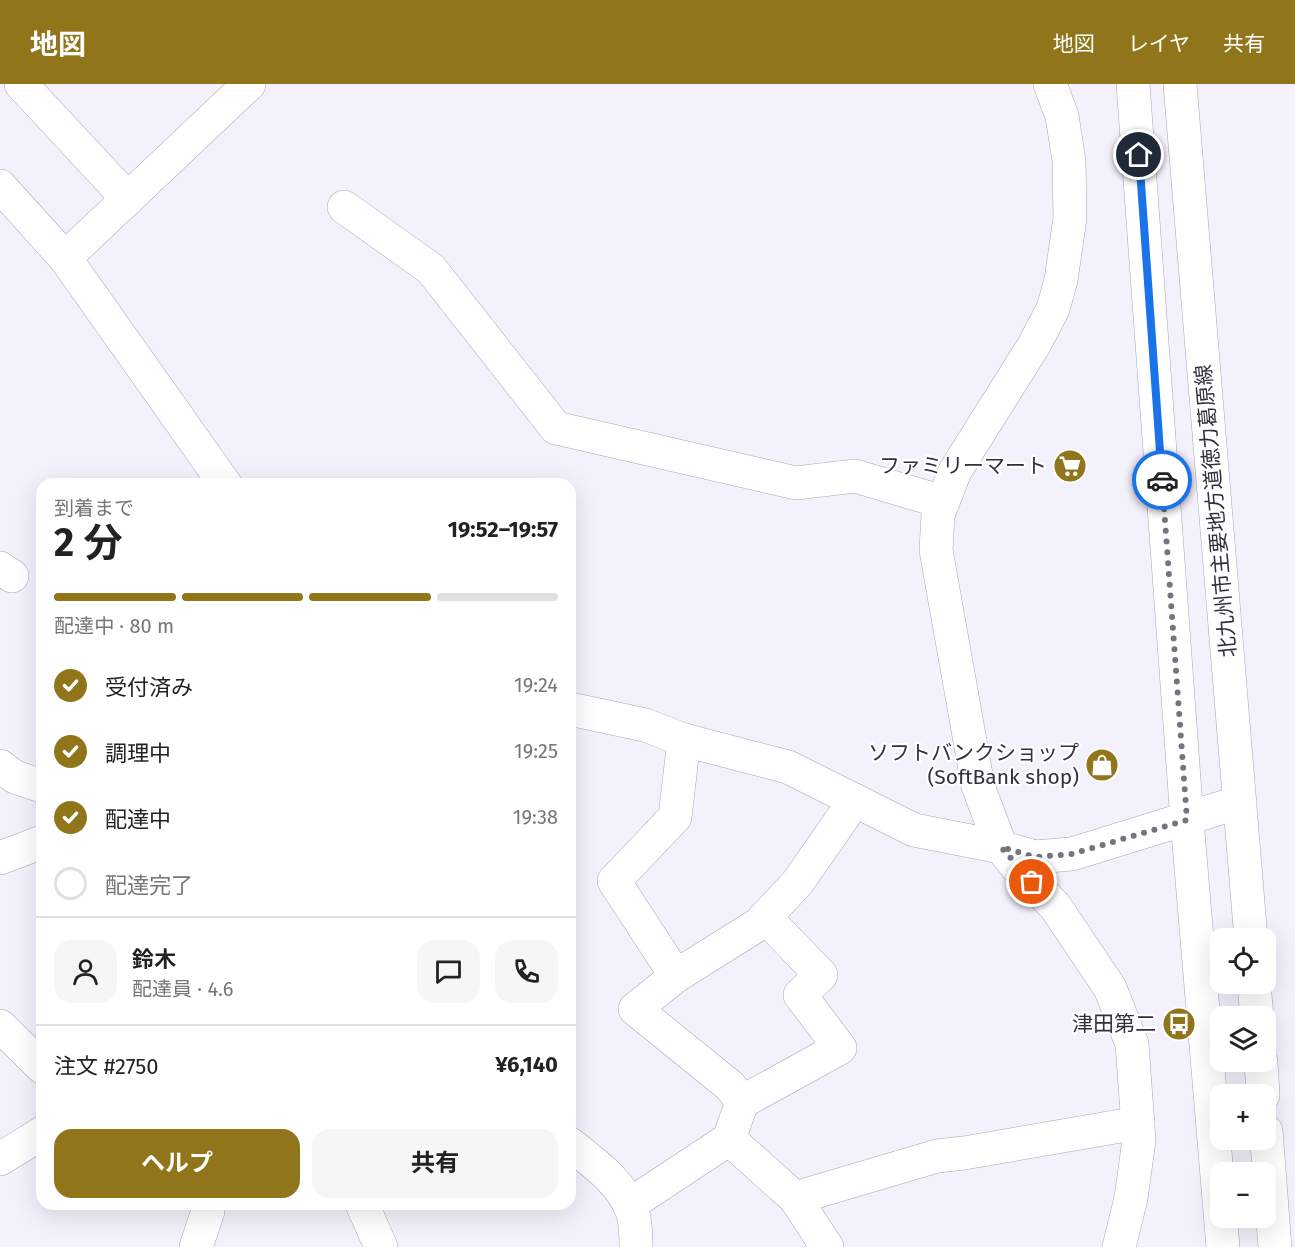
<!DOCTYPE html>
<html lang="ja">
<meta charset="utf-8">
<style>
body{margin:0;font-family:"Fira Sans","Noto Sans JP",sans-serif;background:#f6f6f6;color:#222;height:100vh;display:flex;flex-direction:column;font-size:22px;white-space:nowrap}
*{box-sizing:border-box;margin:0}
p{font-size:20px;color:#767676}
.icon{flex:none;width:33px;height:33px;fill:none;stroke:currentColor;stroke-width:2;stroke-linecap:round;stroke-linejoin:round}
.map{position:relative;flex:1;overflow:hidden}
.details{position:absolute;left:36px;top:394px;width:540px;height:732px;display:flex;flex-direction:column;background:#fff;border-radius:18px;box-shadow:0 6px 24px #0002}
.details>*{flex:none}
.tools{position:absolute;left:1210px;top:844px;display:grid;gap:12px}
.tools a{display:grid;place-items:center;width:66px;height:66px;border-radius:12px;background:#fff;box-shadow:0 6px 24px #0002;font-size:30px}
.pin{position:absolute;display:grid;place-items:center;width:51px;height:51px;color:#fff;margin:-26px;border:3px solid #fff;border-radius:50%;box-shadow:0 2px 6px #0007}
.courier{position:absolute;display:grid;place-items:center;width:60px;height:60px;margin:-30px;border:4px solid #1a73e8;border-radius:50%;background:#fff;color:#222;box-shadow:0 2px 8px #0007}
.overview em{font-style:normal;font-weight:700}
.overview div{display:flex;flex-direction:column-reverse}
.overview{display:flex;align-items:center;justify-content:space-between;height:102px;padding:0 18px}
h1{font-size:39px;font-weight:700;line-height:45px}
.bar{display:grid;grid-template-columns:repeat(4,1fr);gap:9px 6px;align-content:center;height:72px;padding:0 18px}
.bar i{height:8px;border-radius:4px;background:#e0e0e0}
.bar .selected{background:#90751a}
.bar p{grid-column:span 4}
.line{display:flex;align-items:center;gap:15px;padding:0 18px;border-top:2px solid #e0e0e0}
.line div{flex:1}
.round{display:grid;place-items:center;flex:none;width:63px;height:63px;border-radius:18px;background:#f6f6f6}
ol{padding:0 18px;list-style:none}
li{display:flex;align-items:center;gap:18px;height:66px}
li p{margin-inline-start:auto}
li .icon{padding:6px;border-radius:50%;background:#90751a;color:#fff;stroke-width:4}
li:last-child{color:#767676}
li i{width:33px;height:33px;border:3px solid #e0e0e0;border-radius:50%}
.cta{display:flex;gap:12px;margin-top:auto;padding:12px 18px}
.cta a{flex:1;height:69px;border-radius:18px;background:#90751a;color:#fff;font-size:24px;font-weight:700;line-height:69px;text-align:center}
.cta a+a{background:#f6f6f6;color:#222}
header{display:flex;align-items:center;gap:36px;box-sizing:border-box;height:84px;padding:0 30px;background:#90751a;color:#fff}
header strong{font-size:28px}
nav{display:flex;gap:33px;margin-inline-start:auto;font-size:21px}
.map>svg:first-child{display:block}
</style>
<header>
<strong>地図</strong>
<nav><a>地図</a><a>レイヤ</a><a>共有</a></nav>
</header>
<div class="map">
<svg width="1295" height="1163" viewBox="0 0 1295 1163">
<rect width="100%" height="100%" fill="#f3f1fb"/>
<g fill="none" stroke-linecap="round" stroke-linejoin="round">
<defs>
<g id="street">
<path d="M21 0 128 115"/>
<path d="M0 102 65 174 225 400"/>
<path d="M344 123 431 185 556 344 796 399 855 392 943 418"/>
<path d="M65 174 249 0"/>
<path d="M0 484 12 492"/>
<path d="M570 625 645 641 684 656 788 683 914 746 1001 763"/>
<path d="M684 656 675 733 614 797 676 892 635 925 730 1002 742 1018 729 1055"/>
<path d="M0 682 15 693 42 702"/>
<path d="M0 774 42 758"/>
<path d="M676 892 759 840 798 798 855 716"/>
<path d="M0 942 42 983"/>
<path d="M742 1018 840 964 800 911 821 891 765 833"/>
<path d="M570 1060C593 1078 624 1100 633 1130 636 1140 636 1152 636 1163"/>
<path d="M0 1075 42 1049"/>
<path d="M795 1114 937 1072 964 1069 1138 1039"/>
<path d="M362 1120 381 1163"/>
<path d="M629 1121 729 1055 795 1114 827 1163"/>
<path d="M196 1163 208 1127 207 1120"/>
</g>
<g id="secondary">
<path d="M1050 0 1062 32 1069 77 1070 134 1061 196 1053 225 1034 261 955 387 938 431 936 466 978 702 1001 763 1020 787 1055 822 1110 904 1132 960 1139 1056 1131 1114 1119 1163"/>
<path d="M1001 763 1035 773 1072 770 1240 718"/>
</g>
<g id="primary">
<path d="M1133 0 1187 736 1223 1163"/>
<path d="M1180 0 1251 855"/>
<path d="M1254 900 1257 933"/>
<path d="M1261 978 1263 1011"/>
<path d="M1266 1047 1275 1163"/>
</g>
</defs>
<!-- street casing -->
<use href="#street" stroke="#a8a4ba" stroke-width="34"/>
<!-- secondary casing -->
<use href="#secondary" stroke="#a8a4ba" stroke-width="34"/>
<!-- primary casing -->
<use href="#primary" stroke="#a8a4ba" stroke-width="34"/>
<!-- street -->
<use href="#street" stroke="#fff" stroke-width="33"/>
<!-- secondary -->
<use href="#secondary" stroke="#fff" stroke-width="33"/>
<!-- primary -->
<use href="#primary" stroke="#fff" stroke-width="33"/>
</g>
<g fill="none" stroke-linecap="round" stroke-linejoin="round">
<!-- done -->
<path stroke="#76747e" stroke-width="6" stroke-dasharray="0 10.8" d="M1032 798 1001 763 1035 773 1072 770 1187 736 1162 396"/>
<!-- route -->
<path stroke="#1a73e8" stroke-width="8" d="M1139 71 1162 396"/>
</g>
<!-- icons -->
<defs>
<symbol id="supermarket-disc" viewBox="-11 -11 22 22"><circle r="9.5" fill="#90751a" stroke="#fff"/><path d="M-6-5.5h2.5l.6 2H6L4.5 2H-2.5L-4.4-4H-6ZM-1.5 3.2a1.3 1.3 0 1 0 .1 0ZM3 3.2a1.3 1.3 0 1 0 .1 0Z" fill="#fff"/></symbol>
<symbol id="shop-disc" viewBox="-11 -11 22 22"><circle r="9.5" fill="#90751a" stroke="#fff"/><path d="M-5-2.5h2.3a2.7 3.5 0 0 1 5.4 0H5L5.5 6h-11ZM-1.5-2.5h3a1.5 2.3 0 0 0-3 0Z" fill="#fff"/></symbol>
<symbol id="bus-disc" viewBox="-11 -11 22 22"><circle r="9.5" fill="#90751a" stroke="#fff"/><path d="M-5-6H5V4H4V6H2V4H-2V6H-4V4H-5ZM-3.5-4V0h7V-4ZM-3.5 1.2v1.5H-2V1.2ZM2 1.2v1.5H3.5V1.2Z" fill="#fff"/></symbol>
</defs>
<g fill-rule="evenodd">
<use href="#supermarket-disc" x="1051" y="363" width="38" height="38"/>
<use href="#shop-disc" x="1083" y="662" width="38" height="38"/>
<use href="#bus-disc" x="1160" y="921" width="38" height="38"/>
</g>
<g text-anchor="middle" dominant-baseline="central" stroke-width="4.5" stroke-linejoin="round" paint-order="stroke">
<!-- poi labels -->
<g font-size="21" fill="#32303a" stroke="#fff" text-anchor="end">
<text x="1047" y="382">ファミリーマート</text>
<text x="1079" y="669">ソフトバンクショップ<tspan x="1079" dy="24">(SoftBank shop)</tspan></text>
<text x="1156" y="940">津田第二</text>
</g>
<!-- street labels -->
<g font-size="21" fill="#32303a" stroke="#fff">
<text transform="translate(1216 427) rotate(-95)">北九州市主要地方道徳力葛原線</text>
</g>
</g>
</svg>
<div class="tools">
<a><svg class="icon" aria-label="locate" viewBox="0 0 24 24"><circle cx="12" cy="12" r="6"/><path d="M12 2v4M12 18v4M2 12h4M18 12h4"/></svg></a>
<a><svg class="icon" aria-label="layers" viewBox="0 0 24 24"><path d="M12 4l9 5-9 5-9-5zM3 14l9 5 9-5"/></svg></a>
<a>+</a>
<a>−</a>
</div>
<div class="pin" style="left:1032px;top:798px;background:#ea580c"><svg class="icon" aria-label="bag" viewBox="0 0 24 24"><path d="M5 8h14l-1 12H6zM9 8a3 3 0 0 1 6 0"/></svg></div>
<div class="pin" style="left:1139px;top:71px;background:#1f2937"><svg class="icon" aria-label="home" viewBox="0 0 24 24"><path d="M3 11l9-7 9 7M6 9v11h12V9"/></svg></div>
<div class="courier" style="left:1162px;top:396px"><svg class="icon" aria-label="car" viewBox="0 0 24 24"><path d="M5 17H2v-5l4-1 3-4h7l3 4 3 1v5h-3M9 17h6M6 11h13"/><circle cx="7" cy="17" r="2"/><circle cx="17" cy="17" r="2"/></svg></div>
<section class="details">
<div class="overview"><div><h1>2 分</h1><p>到着まで</p></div><em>19:52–19:57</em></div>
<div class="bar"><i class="selected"></i><i class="selected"></i><i class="selected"></i><i></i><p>配達中 · 80 m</p></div>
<ol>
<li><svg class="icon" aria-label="check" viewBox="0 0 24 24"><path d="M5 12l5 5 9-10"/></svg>受付済み<p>19:24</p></li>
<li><svg class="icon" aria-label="check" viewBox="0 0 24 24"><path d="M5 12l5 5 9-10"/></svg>調理中<p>19:25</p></li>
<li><svg class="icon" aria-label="check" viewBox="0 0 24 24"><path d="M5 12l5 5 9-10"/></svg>配達中<p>19:38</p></li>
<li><i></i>配達完了</li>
</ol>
<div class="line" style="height:108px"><a class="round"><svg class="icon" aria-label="person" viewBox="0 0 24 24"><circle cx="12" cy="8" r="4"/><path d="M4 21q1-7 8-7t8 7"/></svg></a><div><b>鈴木</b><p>配達員 · 4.6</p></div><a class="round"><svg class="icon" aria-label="chat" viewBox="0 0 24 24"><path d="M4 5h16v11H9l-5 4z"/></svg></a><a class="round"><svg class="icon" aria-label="phone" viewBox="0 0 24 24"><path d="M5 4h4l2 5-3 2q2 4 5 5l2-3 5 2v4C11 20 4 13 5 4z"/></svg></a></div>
<div class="line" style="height:78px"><div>注文 #2750</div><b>¥6,140</b></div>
<div class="cta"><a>ヘルプ</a><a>共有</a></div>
</section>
</div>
